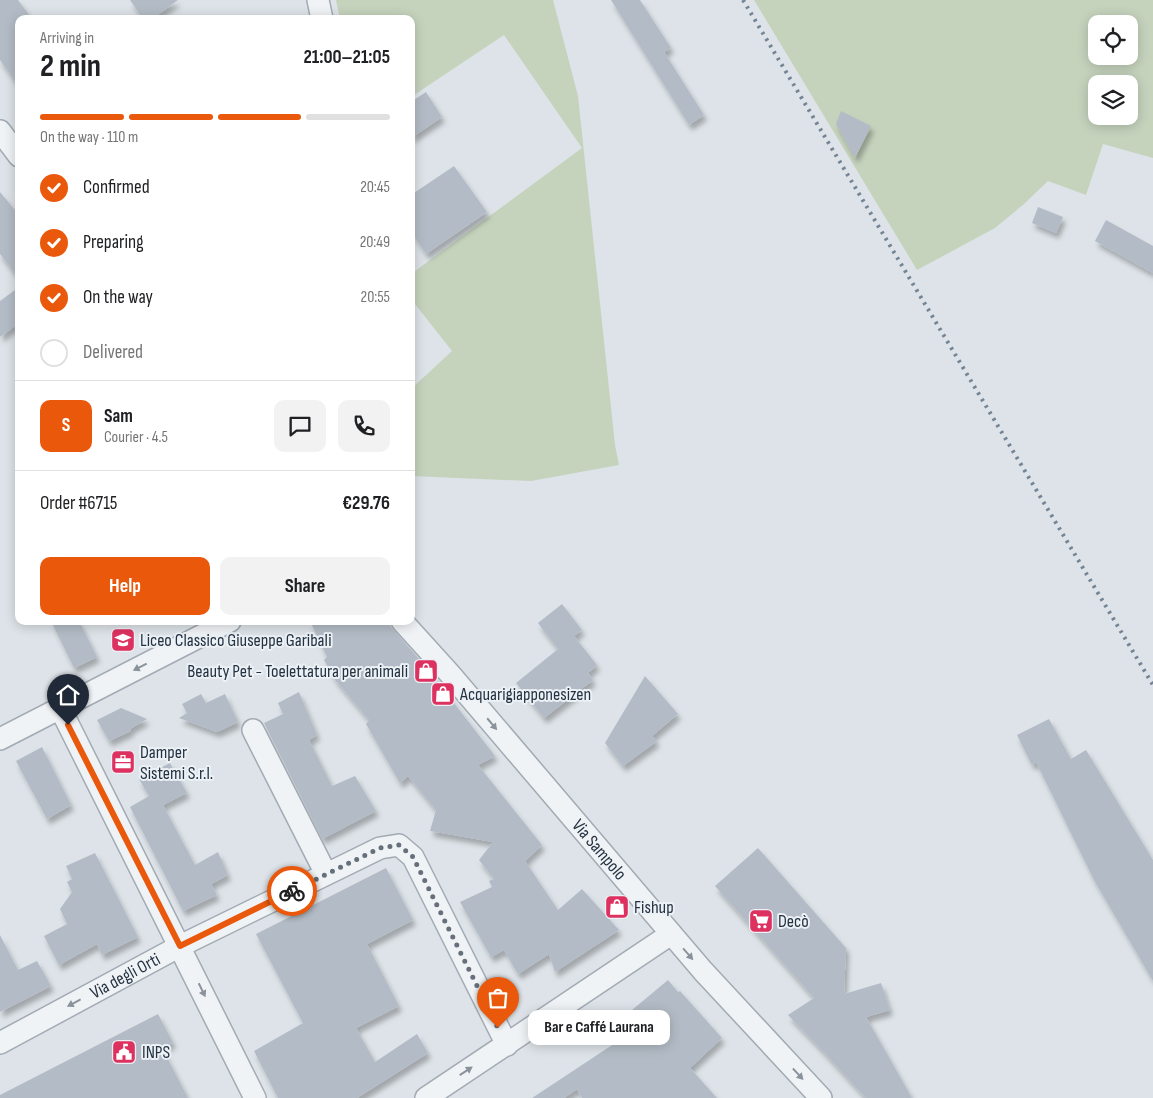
<!DOCTYPE html>
<meta charset="utf-8">
<style>
body{margin:0;font-family:"Sofia Sans Condensed",sans-serif;background:#f2f2f2;color:#202124;height:100vh;display:flex;flex-direction:column;font-size:19px;white-space:nowrap}
*{box-sizing:border-box;margin:0}
p{font-size:16px;color:#757577}
.icon{flex:none;width:28px;height:28px;fill:none;stroke:currentColor;stroke-width:2;stroke-linecap:round;stroke-linejoin:round}
.map{position:relative;flex:1;overflow:hidden}
.drawer{position:absolute;left:15px;top:15px;width:400px;height:610px;display:flex;flex-direction:column;background:#fff;border-radius:10px;box-shadow:0 2px 12px #0003}
.drawer>*{flex:none}
.tools{position:absolute;left:1088px;top:15px;display:grid;gap:10px}
.tools a{display:grid;place-items:center;width:50px;height:50px;border-radius:10px;background:#fff;box-shadow:0 2px 12px #0003;font-size:25px}
.pin{position:absolute;display:grid;place-items:center;width:42px;height:42px;color:#fff;margin:-51px -21px;border-radius:50% 50% 50% 0;rotate:-45deg;box-shadow:0 0 5px #0007}
.pin .icon{rotate:45deg}
.courier{position:absolute;display:grid;place-items:center;width:50px;height:50px;margin:-25px;border:4px solid #ea580c;border-radius:50%;background:#fff;color:#222;box-shadow:0 1px 6px #0007}
.bubble{position:absolute;height:35px;border-radius:10px;background:#fff;box-shadow:0 2px 12px #0003;font-size:16px;font-weight:700;line-height:35px;text-align:center}
.overview em{font-style:normal;font-weight:700}
.overview div{display:flex;flex-direction:column-reverse}
.overview{display:flex;align-items:center;justify-content:space-between;height:85px;padding:0 25px}
h1{font-size:32px;font-weight:700;line-height:38px}
.bar{display:grid;grid-template-columns:repeat(4,1fr);gap:8px 5px;align-content:center;height:60px;padding:0 25px}
.bar i{height:6px;border-radius:4px;background:#e0e0e0}
.bar .current{background:#ea580c}
.bar p{grid-column:span 4}
.line{display:flex;align-items:center;gap:12px;padding:0 25px;border-top:1px solid #e0e0e0}
.line div{flex:1}
.round{display:grid;place-items:center;flex:none;width:52px;height:52px;border-radius:10px;background:#f2f2f2}
ol{padding:0 25px;list-style:none}
li{display:flex;align-items:center;gap:15px;height:55px}
li p{margin-inline-start:auto}
li .icon{padding:5px;border-radius:50%;background:#ea580c;color:#fff;stroke-width:4}
li:last-child{color:#757577}
li i{width:28px;height:28px;border:2px solid #e0e0e0;border-radius:50%}
.cta{display:flex;gap:10px;margin-top:auto;padding:10px 25px}
.cta a{flex:1;height:58px;border-radius:10px;background:#ea580c;color:#fff;font-size:20px;font-weight:700;line-height:58px;text-align:center}
.cta a+a{background:#f2f2f2;color:#202124}
.map>svg:first-child{display:block}
</style>
<div class="map">
<svg width="1153" height="1098" viewBox="0 0 1153 1098">
<defs>
<filter id="shadow"><feDropShadow dx="3" dy="5.5" stdDeviation="2.5" flood-color="#0004"/></filter>
</defs>
<rect width="100%" height="100%" fill="#dde3e8"/>
<!-- green -->
<g fill="#c5d3bd" fill-rule="evenodd">
<path d="M336 0H553L578 96 615 445 619 465 531 481 411 476V389L452 351 411 299V274L582 148 504 35 411 97V19H340Z"/>
<path d="M754 0H1153V158L1103 144 1086 195 1048 181 1024 204 995 228 917 270ZM1096 24H1129V56H1096ZM1096 84H1129V116H1096Z"/>
</g>
<!-- building -->
<g fill="#b3bcc6" filter="url(#shadow)">
<path d="M0 0H18L32 19H19V86L0 60Z"/>
<path d="M130 0H178L152 19H143Z"/>
<path d="M611 0H640L671 48 664 52 704 115 689 125Z"/>
<path d="M426 92 442 117 411 138V102Z"/>
<path d="M841 111 871 126 855 158 836 124Z"/>
<path d="M454 166 487 212 426 254 411 231V195Z"/>
<path d="M0 192 19 215V278L0 254Z"/>
<path d="M1038 207 1063 217 1056 233 1032 223Z"/>
<path d="M1106 220 1153 246V273L1095 241Z"/>
<path d="M19 287V323L0 337V301Z"/>
<path d="M562 604 582 630 574 636 597 665 588 673 593 680 544 718 516 683 558 649 538 623Z"/>
<path d="M51 621H79L97 657 74 668Z"/>
<path d="M310 621H386L426 667 495 756 478 765 542 845 525 861 558 910 582 889 619 930 555 972 549 954 518 974 504 950 491 957 460 902 492 887 489 881 494 879 479 860 493 842 430 831 436 810 408 776 400 783 366 724 369 720 336 681 324 660 327 657Z"/>
<path d="M645 676 678 714 652 736 657 741 623 766 605 743Z"/>
<path d="M299 692 317 735 309 740 332 786 355 776 376 811 322 839 264 723 283 714 278 703Z"/>
<path d="M201 694 206 703 225 694 238 722 217 732 179 718 187 713 182 704Z"/>
<path d="M121 708 147 719 130 729 131 731 109 741 97 720Z"/>
<path d="M1049 719 1071 759 1086 750 1153 860V981L1094 880 1036 762 1032 765 1017 735Z"/>
<path d="M42 747 71 805 47 819 16 761Z"/>
<path d="M170 763 187 793 163 805 195 865 218 852 228 875 211 884 217 895 183 911 130 807 149 796 139 779Z"/>
<path d="M758 848 846 948 844 994 881 983 890 1010 866 1017 912 1098H866L822 1050 788 1015 814 998 715 886Z"/>
<path d="M95 853 138 937 102 955 97 944 59 965 44 936 67 924 60 909 72 892 67 882 72 879 66 866Z"/>
<path d="M386 868 413 920 367 944 399 1006 356 1028 375 1062 417 1034 428 1053 357 1098H278L254 1051 303 1023 256 934Z"/>
<path d="M0 935 18 970 37 961 51 986 0 1012Z"/>
<path d="M668 980 678 992 680 991 722 1038 690 1068 717 1098H582L577 1089 564 1098H532L644 1024 632 1010Z"/>
<path d="M158 1014 173 1043 162 1048 188 1098H0V1095Z"/>
</g>
<g fill="none" stroke-linecap="round" stroke-linejoin="round">
<defs>
<g id="minor">
<path d="M318 0 322 19"/>
<path d="M0 131 19 156"/>
<path id="s1" d="M402 621 450 674 703 971 821 1098"/>
<path d="M60 708 255 1098"/>
<path d="M253 730 326 874"/>
<path d="M0 739 230 621"/>
<path id="s2" d="M0 1043 180 946 380 848 399 845 413 857 507 1045"/>
<path d="M426 1098 671 934"/>
</g>
</defs>
<!-- minor casing -->
<use href="#minor" stroke="#a2aab3" stroke-width="24"/>
<!-- minor -->
<use href="#minor" stroke="#f0f3f6" stroke-width="21"/>
<!-- rail -->
<path stroke="#748494" stroke-width="4" stroke-dasharray="2.5 5" stroke-linecap="butt" d="M743 0 1153 685"/>
</g>
<!-- one-way arrows -->
<defs><path id="oneway-solid" d="M-6-.8H1V-3.2L6.5 0L1 3.2V.8H-6Z" transform="scale(1.25)"/></defs>
<g fill="#8a929c">
<use href="#oneway-solid" transform="translate(140 667) rotate(153)"/>
<use href="#oneway-solid" transform="translate(492 724) rotate(50)"/>
<use href="#oneway-solid" transform="translate(688 954) rotate(49)"/>
<use href="#oneway-solid" transform="translate(202 990) rotate(64)"/>
<use href="#oneway-solid" transform="translate(74 1003) rotate(152)"/>
<use href="#oneway-solid" transform="translate(466 1071) rotate(-33)"/>
<use href="#oneway-solid" transform="translate(798 1074) rotate(47)"/>
</g>
<g fill="none" stroke-linecap="round" stroke-linejoin="round">
<!-- done -->
<path stroke="#65707b" stroke-width="5" stroke-dasharray="0 9" d="M292 891 380 848 399 845 413 857 498 1028"/>
<!-- route -->
<path stroke="#ea580c" stroke-width="6" d="M68 725 180 946 292 891"/>
</g>
<!-- icons -->
<defs>
<symbol id="school-square" viewBox="-11 -11 22 22"><rect x="-9" y="-9" width="18" height="18" rx="4" fill="#dd3260" stroke="#ecf1f6"/><path d="M0-5L7-2L0 1L-7-2ZM-4 1L0 2.5L4 1V4Q0 6-4 4Z" fill="#fff"/></symbol>
<symbol id="shop-square" viewBox="-11 -11 22 22"><rect x="-9" y="-9" width="18" height="18" rx="4" fill="#dd3260" stroke="#ecf1f6"/><path d="M-5-2.5h2.3a2.7 3.5 0 0 1 5.4 0H5L5.5 6h-11ZM-1.5-2.5h3a1.5 2.3 0 0 0-3 0Z" fill="#fff"/></symbol>
<symbol id="office-square" viewBox="-11 -11 22 22"><rect x="-9" y="-9" width="18" height="18" rx="4" fill="#dd3260" stroke="#ecf1f6"/><path d="M-6-3h4V-5.5h4V-3h4V5H-6ZM-1-4.5V-3h2v-1.5ZM-6 0V1H6V0Z" fill="#fff"/></symbol>
<symbol id="supermarket-square" viewBox="-11 -11 22 22"><rect x="-9" y="-9" width="18" height="18" rx="4" fill="#dd3260" stroke="#ecf1f6"/><path d="M-6-5.5h2.5l.6 2H6L4.5 2H-2.5L-4.4-4H-6ZM-1.5 3.2a1.3 1.3 0 1 0 .1 0ZM3 3.2a1.3 1.3 0 1 0 .1 0Z" fill="#fff"/></symbol>
<symbol id="civic-square" viewBox="-11 -11 22 22"><rect x="-9" y="-9" width="18" height="18" rx="4" fill="#dd3260" stroke="#ecf1f6"/><path d="M-.6-6.5H3V-4.5H.6V-3L4-1V1h2V6H-6V1h2V-1L-.6-3ZM-1.2 2.5V6h2.4V2.5Z" fill="#fff"/></symbol>
</defs>
<g fill-rule="evenodd">
<use href="#school-square" x="109" y="626" width="28" height="28"/>
<use href="#shop-square" x="412" y="657" width="28" height="28"/>
<use href="#shop-square" x="429" y="680" width="28" height="28"/>
<use href="#office-square" x="109" y="748" width="28" height="28"/>
<use href="#shop-square" x="603" y="893" width="28" height="28"/>
<use href="#supermarket-square" x="747" y="907" width="28" height="28"/>
<use href="#civic-square" x="110" y="1038" width="28" height="28"/>
</g>
<g text-anchor="middle" dominant-baseline="central" stroke-width="4" stroke-linejoin="round" paint-order="stroke">
<!-- poi labels -->
<g font-size="18" fill="#243241" stroke="#ecf1f6" text-anchor="start">
<text x="140" y="640">Liceo Classico Giuseppe Garibali</text>
<text x="408" y="671" text-anchor="end">Beauty Pet - Toelettatura per animali</text>
<text x="460" y="694">Acquarigiapponesizen</text>
<text x="140" y="752">Damper<tspan x="140" dy="21">Sistemi S.r.l.</tspan></text>
<text x="634" y="907">Fishup</text>
<text x="778" y="921">Decò</text>
<text x="142" y="1052">INPS</text>
</g>
<!-- street labels -->
<g font-size="18" fill="#243241" stroke="#ecf1f6">
<text stroke="none"><textPath href="#s1" startOffset="302">Via Sampolo</textPath></text>
<text stroke="none"><textPath href="#s2" startOffset="142">Via degli Orti</textPath></text>
</g>
</g>
</svg>
<div class="tools">
<a><svg class="icon" aria-label="locate" viewBox="0 0 24 24"><circle cx="12" cy="12" r="6"/><path d="M12 2v4M12 18v4M2 12h4M18 12h4"/></svg></a>
<a><svg class="icon" aria-label="layers" viewBox="0 0 24 24"><path d="M12 4l9 5-9 5-9-5zM3 14l9 5 9-5"/></svg></a>
</div>
<div class="pin" style="left:498px;top:1028px;background:#ea580c"><svg class="icon" aria-label="bag" viewBox="0 0 24 24"><path d="M5 8h14l-1 12H6zM9 8a3 3 0 0 1 6 0"/></svg></div>
<div class="pin" style="left:68px;top:725px;background:#1f2937"><svg class="icon" aria-label="home" viewBox="0 0 24 24"><path d="M3 11l9-7 9 7M6 9v11h12V9"/></svg></div>
<div class="courier" style="left:292px;top:891px"><svg class="icon" aria-label="bike" viewBox="0 0 24 24"><circle cx="6" cy="16" r="4"/><circle cx="18" cy="16" r="4"/><path d="M6 16l4-8h5l3 8M10 8l3 8H6M13 5h3"/></svg></div>
<div class="bubble" style="left:528px;top:1010px;width:142px">Bar e Caffé Laurana</div>
<section class="drawer">
<div class="overview"><div><h1>2 min</h1><p>Arriving in</p></div><em>21:00–21:05</em></div>
<div class="bar"><i class="current"></i><i class="current"></i><i class="current"></i><i></i><p>On the way · 110 m</p></div>
<ol>
<li><svg class="icon" aria-label="check" viewBox="0 0 24 24"><path d="M5 12l5 5 9-10"/></svg>Confirmed<p>20:45</p></li>
<li><svg class="icon" aria-label="check" viewBox="0 0 24 24"><path d="M5 12l5 5 9-10"/></svg>Preparing<p>20:49</p></li>
<li><svg class="icon" aria-label="check" viewBox="0 0 24 24"><path d="M5 12l5 5 9-10"/></svg>On the way<p>20:55</p></li>
<li><i></i>Delivered</li>
</ol>
<div class="line" style="height:90px"><b class="round" style="background:#ea580c;color:#fff">S</b><div><b>Sam</b><p>Courier · 4.5</p></div><a class="round"><svg class="icon" aria-label="chat" viewBox="0 0 24 24"><path d="M4 5h16v11H9l-5 4z"/></svg></a><a class="round"><svg class="icon" aria-label="phone" viewBox="0 0 24 24"><path d="M5 4h4l2 5-3 2q2 4 5 5l2-3 5 2v4C11 20 4 13 5 4z"/></svg></a></div>
<div class="line" style="height:65px"><div>Order #6715</div><b>€29.76</b></div>
<div class="cta"><a>Help</a><a>Share</a></div>
</section>
</div>
